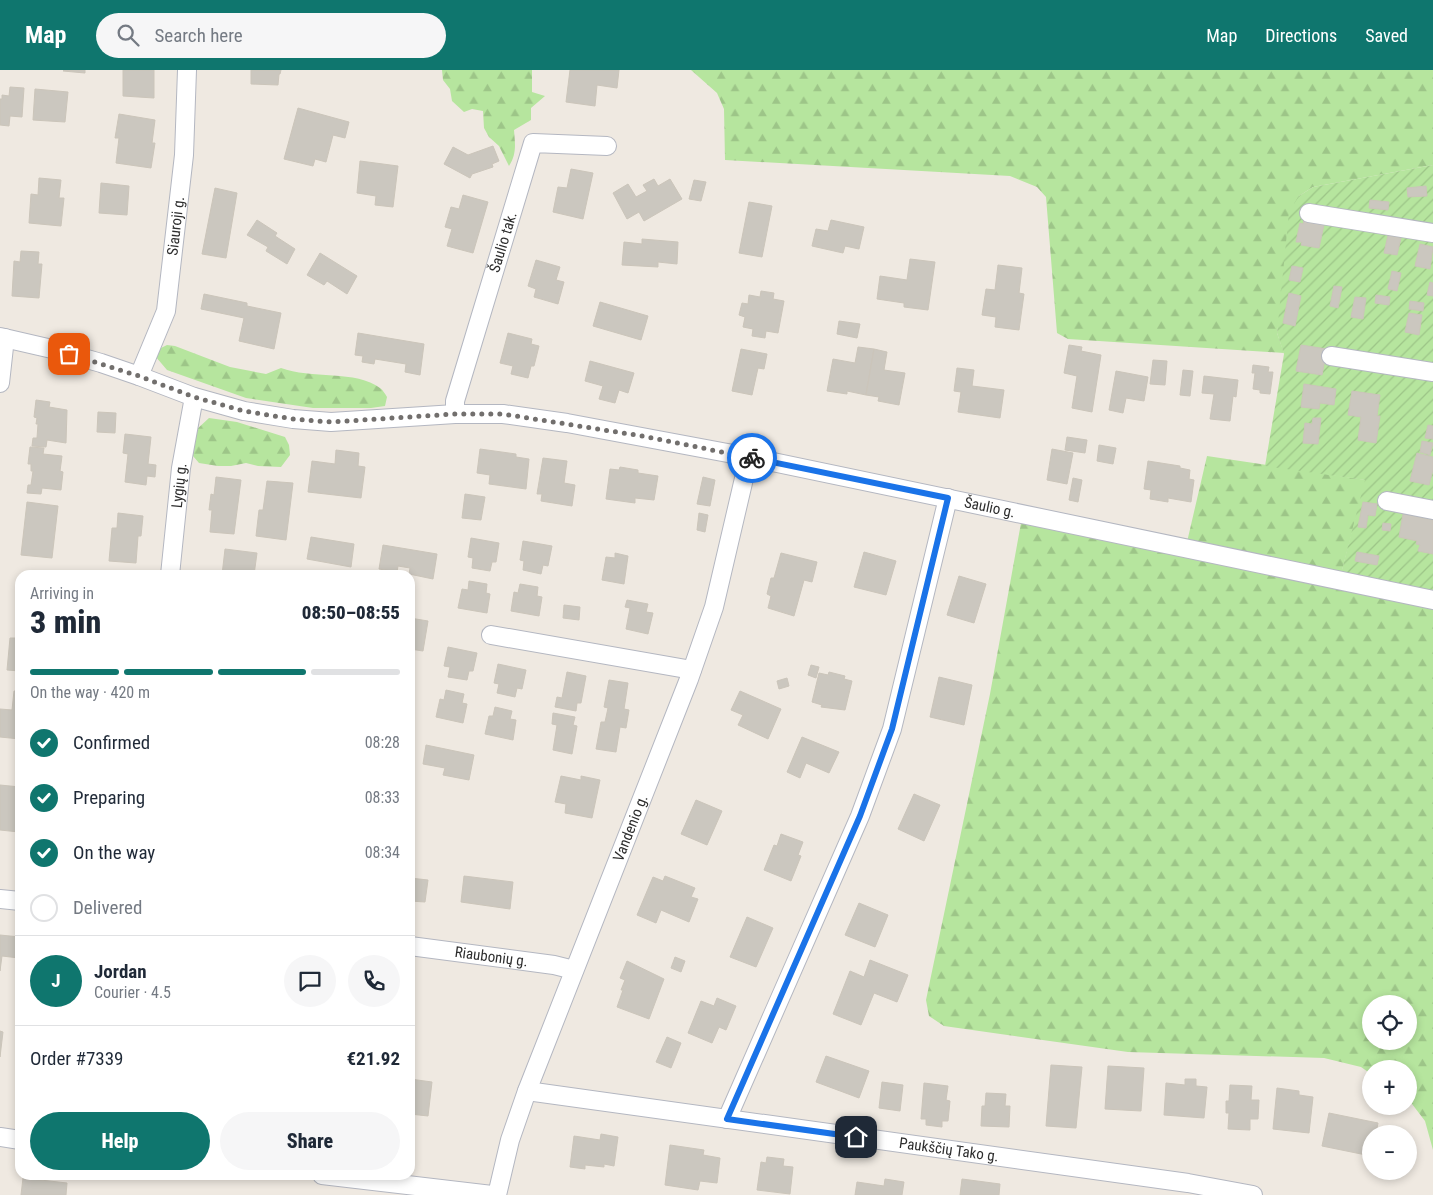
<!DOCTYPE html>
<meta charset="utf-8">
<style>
body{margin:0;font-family:"Roboto Condensed",sans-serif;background:#f6f6f7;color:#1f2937;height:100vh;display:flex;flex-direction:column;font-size:19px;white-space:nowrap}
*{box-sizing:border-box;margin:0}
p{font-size:16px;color:#747a83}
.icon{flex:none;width:28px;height:28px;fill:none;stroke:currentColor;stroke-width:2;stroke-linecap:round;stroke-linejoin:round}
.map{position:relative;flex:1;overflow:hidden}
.details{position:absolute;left:15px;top:500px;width:400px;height:610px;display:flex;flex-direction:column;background:#fff;border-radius:15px;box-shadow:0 2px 8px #0003}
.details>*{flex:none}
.fabs{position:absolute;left:1362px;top:925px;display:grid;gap:10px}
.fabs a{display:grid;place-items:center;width:55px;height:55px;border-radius:50%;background:#fff;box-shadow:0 2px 8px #0003;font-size:25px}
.pin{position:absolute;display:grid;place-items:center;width:42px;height:42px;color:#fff;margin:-21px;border-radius:10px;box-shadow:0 2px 8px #0006}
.courier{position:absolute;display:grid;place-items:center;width:50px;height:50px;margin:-25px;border:4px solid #1a73e8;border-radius:50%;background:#fff;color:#222;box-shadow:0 1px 6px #0007}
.overview em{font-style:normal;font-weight:800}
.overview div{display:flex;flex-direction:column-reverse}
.overview{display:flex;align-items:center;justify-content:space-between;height:85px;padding:0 15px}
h1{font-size:32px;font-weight:800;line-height:38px}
.bar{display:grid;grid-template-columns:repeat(4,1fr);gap:8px 5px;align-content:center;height:60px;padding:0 15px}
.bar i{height:6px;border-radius:4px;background:#e0e1e3}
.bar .active{background:#0f766e}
.bar p{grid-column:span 4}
.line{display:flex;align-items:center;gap:12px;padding:0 15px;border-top:1px solid #e0e1e3}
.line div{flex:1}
.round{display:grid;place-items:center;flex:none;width:52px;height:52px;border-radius:26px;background:#f6f6f7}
ol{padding:0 15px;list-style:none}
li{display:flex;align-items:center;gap:15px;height:55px}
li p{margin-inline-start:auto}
li .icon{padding:5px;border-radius:50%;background:#0f766e;color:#fff;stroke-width:4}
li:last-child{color:#747a83}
li i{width:28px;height:28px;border:2px solid #e0e1e3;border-radius:50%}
.primary-button{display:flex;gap:10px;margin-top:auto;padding:10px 15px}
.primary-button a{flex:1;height:58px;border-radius:30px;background:#0f766e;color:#fff;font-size:20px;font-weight:800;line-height:58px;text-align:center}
.primary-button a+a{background:#f6f6f7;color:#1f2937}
header{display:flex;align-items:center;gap:30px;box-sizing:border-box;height:70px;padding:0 25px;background:#0f766e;color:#fff}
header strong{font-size:24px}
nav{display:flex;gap:28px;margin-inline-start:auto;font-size:18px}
.search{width:350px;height:45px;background:#f6f6f7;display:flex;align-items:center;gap:12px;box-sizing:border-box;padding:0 18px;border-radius:28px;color:#747a83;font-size:19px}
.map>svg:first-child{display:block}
</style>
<header>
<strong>Map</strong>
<div class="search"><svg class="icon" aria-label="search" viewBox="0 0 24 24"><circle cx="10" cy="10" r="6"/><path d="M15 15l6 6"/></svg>Search here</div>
<nav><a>Map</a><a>Directions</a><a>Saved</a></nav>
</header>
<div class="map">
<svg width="1433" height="1125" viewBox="0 0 1433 1125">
<defs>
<pattern id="forest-firs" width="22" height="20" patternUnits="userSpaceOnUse" patternTransform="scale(1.25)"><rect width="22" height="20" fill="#b6e59e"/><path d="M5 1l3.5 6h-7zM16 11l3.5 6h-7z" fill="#9dc588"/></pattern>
<pattern id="garden-furrows" width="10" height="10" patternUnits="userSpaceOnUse" patternTransform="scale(1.25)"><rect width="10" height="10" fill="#b6e59e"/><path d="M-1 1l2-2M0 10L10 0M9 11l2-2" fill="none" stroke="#9dc588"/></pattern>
</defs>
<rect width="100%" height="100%" fill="#efe9e1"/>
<!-- forest -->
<g fill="url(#forest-firs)" fill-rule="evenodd">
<path d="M442 0H532V22L545 26 531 38V50L514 60C515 73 517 84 509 96L499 76 489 67 484 58 483 41 472 39 464 42 452 31 450 19 443 10Z"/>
<path d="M691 0H1433V95L1313 117 1299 126 1277 263 1284 283 1068 269 1057 263 1046 127 1037 117 1010 106 725 90 724 39 717 23Z"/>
<path d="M167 275 175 276 230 297 266 304 281 298C310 309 357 300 380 318 383 320 385 324 387 327L385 336 371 338H313L246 328 167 300 156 287 159 279Z"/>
<path d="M209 348 237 352 285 367 289 375 290 385 281 397 258 396 246 393 231 396H218L199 393 193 386 192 378 196 360Z"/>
<path d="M1207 386 1366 410 1337 519 1433 539V1080L1425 1051 1409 1030V999H1371V1004L1361 997 1324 988 1128 982 944 956 929 946 926 930 990 624 1021 453 1184 485ZM1371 934H1409V971H1371Z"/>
</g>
<!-- garden -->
<path fill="url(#garden-furrows)" d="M1433 95V539L1337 519 1365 410 1265 396 1284 284 1277 263 1289 142 1299 126 1313 117Z"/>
<!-- building -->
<g fill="#cbc7bf" stroke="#cbc5ba">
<path d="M64 0H85V3L63 1Z"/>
<path d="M123 0H154V28L123 26Z"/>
<path d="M251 0H281L280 4H279L278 15 251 14Z"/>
<path d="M570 0H619L617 18 597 15 595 36 566 32Z"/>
<path d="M10 17 24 18 22 47 10 46 9 56 0 55V29H2V25L9 26Z"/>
<path d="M35 19 68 22 65 52 33 50Z"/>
<path d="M298 38 349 52 345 68 333 65 326 92 315 89 313 96 284 89Z"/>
<path d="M119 44 155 50 152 73H155L151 98 116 93 119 68H115Z"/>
<path d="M493 76 499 91 492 94 493 97 472 104 470 108 444 94 453 77 468 85Z"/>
<path d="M360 91 398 96 393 137 375 135 376 126 357 123Z"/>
<path d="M571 99 593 103 583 149 553 142 558 117 567 118Z"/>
<path d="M39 108 61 110 59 128H64L61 156 29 153 31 124 38 125Z"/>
<path d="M654 109 658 116 670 109 682 129 644 151 639 142 627 149 613 123 628 114 636 127 647 121 643 115Z"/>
<path d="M694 110 706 112 701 131 689 129Z"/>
<path d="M101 113 129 116 127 145 99 143Z"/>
<path d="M1426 116 1427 126 1408 127 1407 118Z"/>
<path d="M215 118 237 123 226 188 202 184Z"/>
<path d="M463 125 488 132 473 183 447 176 452 159 445 157 451 137 459 139Z"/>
<path d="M1370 130 1389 132 1388 140 1369 138Z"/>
<path d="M749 132 772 136 762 187 739 183Z"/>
<path d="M1305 146 1325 150 1319 178 1301 175 1302 172H1296L1300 153 1303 154Z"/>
<path d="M257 150 277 163 275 166 295 179 287 194 266 181 268 177 247 165Z"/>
<path d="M831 150 864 157 859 179 845 176 843 183 812 176 816 159 828 161Z"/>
<path d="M1388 165 1401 168 1397 185 1384 183Z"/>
<path d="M642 169 678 172 677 194 658 192V197L622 195 624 172 642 174Z"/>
<path d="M1420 174 1433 177 1430 199 1415 196Z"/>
<path d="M21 181 39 182 38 194H42L39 228 12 226 14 191 20 192Z"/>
<path d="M320 183 357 206 347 224 327 211 324 215 307 205Z"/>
<path d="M910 189 935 192 928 240 904 237V233L877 229 880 206 907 210Z"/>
<path d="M536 190 560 197 556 210 564 212 558 234 534 227 536 219 528 216Z"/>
<path d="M998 195 1022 198 1019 223 1024 224 1019 260 995 257 996 247 982 245 986 219 995 220Z"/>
<path d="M1292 196 1303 198 1300 212 1289 210Z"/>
<path d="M1392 201 1401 203 1397 221 1388 219Z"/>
<path d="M1430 212 1433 213V226L1427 225Z"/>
<path d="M1334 216 1342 217 1338 238 1330 236Z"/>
<path d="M761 221 774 223 773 229 784 231 778 263 766 261 765 268 752 266 753 259 743 257 745 247 739 245 742 233 748 234 749 225 760 227Z"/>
<path d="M1289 223 1301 226 1295 256 1283 253Z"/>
<path d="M204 224 247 233V236L281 243 274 279 239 271 244 248 201 239Z"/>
<path d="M1376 225 1390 227 1389 235 1375 233Z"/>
<path d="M1355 227 1366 228 1363 249 1351 247Z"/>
<path d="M1410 231 1424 233 1423 241 1409 239Z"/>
<path d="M600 232 648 246 641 270 593 256Z"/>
<path d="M1409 243 1422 245 1419 265 1405 262Z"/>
<path d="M839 251 860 254 857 268 837 264Z"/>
<path d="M358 263 424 274 420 305 405 302 406 294 375 289 374 294 362 292 363 286 355 285Z"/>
<path d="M508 263 532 269 531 274 539 276 534 296H531L528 308 511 304 513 296 500 293Z"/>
<path d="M1069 275 1082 277 1081 281 1101 285 1092 342 1072 338 1077 306 1064 303Z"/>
<path d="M1301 275 1327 279 1322 305 1296 301Z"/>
<path d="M858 277 874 279 866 325 847 321V324L827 321 833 289 855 293Z"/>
<path d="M741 279 767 284 764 299 758 298 752 325 732 321Z"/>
<path d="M874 279 887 282 884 300 905 303 899 335 878 331 879 327 866 325Z"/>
<path d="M1153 290 1167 291 1165 315 1150 314Z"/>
<path d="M590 291 634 303 628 323 619 320 615 333 599 329 603 316 585 311Z"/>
<path d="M1253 295 1269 297 1268 302H1273L1270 324 1260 323V320L1253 319 1255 303H1252Z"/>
<path d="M957 298 974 300 972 316 1004 320 1000 348 958 342 961 322 954 321Z"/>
<path d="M1183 300 1193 301 1190 326 1180 325Z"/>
<path d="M1116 301 1148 307 1144 331 1126 328 1123 343 1109 340Z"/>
<path d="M1204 306 1238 310 1236 327 1233 326 1230 351 1210 349 1214 324 1202 323Z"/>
<path d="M1304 314 1336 319 1334 335 1320 333 1319 339 1301 337Z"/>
<path d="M1352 321 1380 325 1377 346H1380L1376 373 1358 370 1361 347 1348 345Z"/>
<path d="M36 330 50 332 49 337 67 340 66 373 47 370 46 377 32 376 33 368H37L38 354H36L37 348 34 347Z"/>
<path d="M98 342 116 343 115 363 97 362Z"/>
<path d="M1313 348H1321L1318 374 1303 373 1305 353 1312 354Z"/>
<path d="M1428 355 1433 356V369L1425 368Z"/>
<path d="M125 364 151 367 148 394 156 395 155 407 147 406 146 415 125 412 128 384 123 383Z"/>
<path d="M1067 367 1087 370 1085 383 1065 380Z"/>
<path d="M1422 371 1433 373 1430 385 1420 382Z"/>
<path d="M1099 375 1116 378 1113 394 1097 391Z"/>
<path d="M30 377 44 378 43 384 62 386 60 401 63 402 61 420 42 418 41 424 27 423 28 415H31L33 401H31V394H28Z"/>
<path d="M480 379 516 384V387L529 389 526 419 489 414 490 405 477 403Z"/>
<path d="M1052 379 1073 383 1067 414 1047 410Z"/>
<path d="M336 380 359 383 358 396 365 397 361 428 308 422 312 391 335 394Z"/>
<path d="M1417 383 1433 387V400L1429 415 1410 411Z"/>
<path d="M543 388 567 391 564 413 575 415 572 436 541 431 542 424H537Z"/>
<path d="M1148 391 1180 396V398L1190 400 1189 409 1194 410 1191 432 1168 428V432L1150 429 1151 420 1144 419Z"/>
<path d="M620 397 638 400V403L658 406 654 430 635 428V433L606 429 610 399 619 400Z"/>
<path d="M216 407 241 410 234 464 210 462 212 440H209L211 424 214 425Z"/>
<path d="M703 407 715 410 710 436 697 434Z"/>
<path d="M1073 408 1082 410 1078 432 1069 430Z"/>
<path d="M267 411 293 413 286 470 256 466 259 440H263Z"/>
<path d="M465 424 485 427 481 450 462 448Z"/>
<path d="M27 432 58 436 52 488 21 485Z"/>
<path d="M1363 432 1377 434 1375 446 1368 445 1366 458 1358 457Z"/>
<path d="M118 443 143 446 141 466H138L136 493 109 491 112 458H117Z"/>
<path d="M699 443 708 445 705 462 697 460Z"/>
<path d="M1403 444 1433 450V484L1418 481 1420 475 1416 474 1417 471 1399 467Z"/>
<path d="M1383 453 1391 454 1390 461 1382 460Z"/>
<path d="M311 467 354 474 351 497 307 489Z"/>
<path d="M471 468 499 473 496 492H492L490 501 472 498 473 488 468 487Z"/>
<path d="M523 471 552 476 548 496 543 495 541 504 523 500 524 491 520 490Z"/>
<path d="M383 475 437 484 433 509 409 504 410 498 398 496 397 502 379 499Z"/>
<path d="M225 479 257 483 254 505H222Z"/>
<path d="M864 482 896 491 886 525 854 517Z"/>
<path d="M1357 482 1379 486 1377 495 1355 491Z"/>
<path d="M615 483 628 486 624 514 602 510 606 487 615 488Z"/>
<path d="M781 483 817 492 812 512 804 510 794 546 768 538 771 526 767 524 771 508H774Z"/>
<path d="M959 506 986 514 974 553 947 545Z"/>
<path d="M469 511 487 514 486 523 490 524 487 543 458 538 462 519 468 520Z"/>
<path d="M520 514 538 517 537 526 542 527 539 546 511 541 514 522 518 523Z"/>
<path d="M627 530 648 534 646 542 653 543 648 564 626 559 630 538 625 537Z"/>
<path d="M19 534H20V568H16Z"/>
<path d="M564 535 580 537 579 550 563 548Z"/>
<path d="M410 548 428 551 423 581 410 579Z"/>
<path d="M10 568H20V601L7 600Z"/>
<path d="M448 577 477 583 473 601H469L467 610 448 607 450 597 444 596Z"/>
<path d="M498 594 526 600 522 619 517 618 515 627 497 623 499 614 494 613Z"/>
<path d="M811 595 819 597 816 608 808 605Z"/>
<path d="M567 602 586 606 581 633H577L576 641 555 637 557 627 562 628Z"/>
<path d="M829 602 845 606 844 609 852 611 845 640 821 637 822 635 812 632 819 603 828 605Z"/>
<path d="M939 607 972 615 964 655 930 647Z"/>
<path d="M787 608 789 616 779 619 777 611Z"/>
<path d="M609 610 628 613 624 639 629 640 626 658 620 657 616 682 596 679 601 652H605L608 638 604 637Z"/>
<path d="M446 620 464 624 462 633 467 634 463 653 436 647 440 629 444 630Z"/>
<path d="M14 621H20V669L0 667V639L12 640Z"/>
<path d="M740 621 781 639 768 669 738 655 743 645 731 640Z"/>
<path d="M495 637 512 641 510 649 516 650 513 670 485 664 489 646H493Z"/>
<path d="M553 643 575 647 573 655 577 656 572 684 553 680 557 655 552 654Z"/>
<path d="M802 667 839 682 829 703 806 693 800 708 787 702Z"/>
<path d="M426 675 474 685 469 710 443 705 445 698 423 694Z"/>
<path d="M561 706 581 710V706L600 710 592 748 565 743 566 734 555 732Z"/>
<path d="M0 715 20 717V767H18L19 762 0 760Z"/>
<path d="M914 724 940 735 924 771 898 759Z"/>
<path d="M696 730 722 741 707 775 681 764Z"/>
<path d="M781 764 803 772 798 785 801 786 791 811 764 800 774 775 777 776Z"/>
<path d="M464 806 513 812 510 839 461 832Z"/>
<path d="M665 806 695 818 691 827 698 829 689 852 661 840 656 853 637 845 653 807 663 811Z"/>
<path d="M410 808 428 810 425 832 410 831Z"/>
<path d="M859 833 888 845 875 877 845 865Z"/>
<path d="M747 847 773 858 756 897 730 887Z"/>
<path d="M0 865 20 867 19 888 2 886 0 901Z"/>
<path d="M675 887 685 891 681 902 671 898Z"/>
<path d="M870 890 908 905 897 932 874 923 861 955 833 944 850 901 864 907Z"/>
<path d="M627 891 664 909 649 949 617 937 623 920H621L625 910 620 908Z"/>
<path d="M717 928 736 936 726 960 719 957 712 973 688 963 701 931 714 936Z"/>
<path d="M0 961 3 962 0 987Z"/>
<path d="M667 967 681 973 671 998 656 992Z"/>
<path d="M826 986 869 1001 859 1028 816 1012Z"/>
<path d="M1051 995 1082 997 1076 1058 1046 1056Z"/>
<path d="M1108 996 1144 998 1141 1041 1105 1039Z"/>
<path d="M410 1009 432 1012 428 1046 410 1044Z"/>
<path d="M1185 1009H1196V1016L1207 1017 1204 1048 1164 1045 1166 1013 1185 1015Z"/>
<path d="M882 1012 903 1015 900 1041 879 1038Z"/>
<path d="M924 1013 948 1016 946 1030 950 1031 948 1051H942V1057L926 1055V1049H921Z"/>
<path d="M1230 1015 1252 1016 1251 1030H1259L1258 1049H1250V1060L1228 1059 1229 1043H1226V1031H1229Z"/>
<path d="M1277 1018 1299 1021V1025L1313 1027 1309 1063 1273 1059Z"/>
<path d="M986 1023 1006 1024 1005 1036H1010L1009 1057 981 1056 982 1036H985Z"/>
<path d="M1329 1043 1378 1053 1376 1064H1371V1086L1322 1076Z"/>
<path d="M601 1064 618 1067 614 1096 604 1094V1097L585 1095V1099L570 1097 574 1066 600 1070Z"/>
<path d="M670 1075 704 1080 703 1085 720 1088 717 1113 700 1111 698 1120 665 1115Z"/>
<path d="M767 1087 784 1089 783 1096 793 1097 790 1124 757 1120 761 1092 766 1093Z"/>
<path d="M23 1108 67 1113 66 1125H21Z"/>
<path d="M885 1109 904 1112 902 1125H855L857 1112 884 1116Z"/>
<path d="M962 1109 1000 1114 999 1125H960Z"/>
</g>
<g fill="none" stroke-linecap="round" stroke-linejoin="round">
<defs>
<g id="minor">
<path d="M1309 143 1433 163"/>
<path id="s1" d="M0 267 52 279 101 293 139 306 194 327 244 341 293 349 331 352 455 344H503L567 353 749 387 1433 530"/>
<path d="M1331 286 1433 302"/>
<path id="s2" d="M139 306 166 241 184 85 187 0"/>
<path d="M0 313 5 268"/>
<path id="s3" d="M455 344V331L533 73 607 76"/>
<path d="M1387 431 1433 440"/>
<path id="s4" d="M170 505 181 398 194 327"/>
<path d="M491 565 692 600"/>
<path d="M0 829 20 831"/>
<path id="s5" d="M410 876 554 895 574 900"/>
<path id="s6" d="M527 1021 1188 1113 1253 1125"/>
<path d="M727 1049 860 746 892 659 948 428"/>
<path d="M0 1067 20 1070"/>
<path d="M322 1105 492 1125"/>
<path id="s7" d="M497 1125 510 1070 527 1021 689 609 714 537 749 387"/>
</g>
</defs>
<!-- minor casing -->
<use href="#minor" stroke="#b4b7c1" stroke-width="20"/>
<!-- minor -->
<use href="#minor" stroke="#fff" stroke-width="18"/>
</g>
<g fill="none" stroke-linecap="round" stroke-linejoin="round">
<!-- done -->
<path stroke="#726f6d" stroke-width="5" stroke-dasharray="0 9" d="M69 284 139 306 194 327 244 341 293 349 331 352 455 344H503L642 366 752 388"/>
<!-- route -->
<path stroke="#1a73e8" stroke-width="6" d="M752 388 948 428 892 659 860 746 727 1049 856 1067"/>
</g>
<g text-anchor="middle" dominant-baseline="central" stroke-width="5" stroke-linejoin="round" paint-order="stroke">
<!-- street labels -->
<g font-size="15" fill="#2e2e2e" stroke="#fff">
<text stroke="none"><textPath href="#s2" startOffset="156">Siauroji g.</textPath></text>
<text stroke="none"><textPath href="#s3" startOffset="179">Šaulio tak.</textPath></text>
<text stroke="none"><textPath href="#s4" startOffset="90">Lygių g.</textPath></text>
<text stroke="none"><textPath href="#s1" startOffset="1011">Šaulio g.</textPath></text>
<text stroke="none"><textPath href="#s7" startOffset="391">Vandenio g.</textPath></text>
<text stroke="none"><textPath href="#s5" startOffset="82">Riaubonių g.</textPath></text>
<text stroke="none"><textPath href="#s6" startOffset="426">Paukščių Tako g.</textPath></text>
</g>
</g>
</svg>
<div class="fabs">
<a><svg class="icon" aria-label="locate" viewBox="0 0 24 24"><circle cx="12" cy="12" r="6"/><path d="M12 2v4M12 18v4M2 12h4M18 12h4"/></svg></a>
<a>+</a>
<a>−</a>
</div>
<div class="pin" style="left:69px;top:284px;background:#ea580c"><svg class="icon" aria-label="bag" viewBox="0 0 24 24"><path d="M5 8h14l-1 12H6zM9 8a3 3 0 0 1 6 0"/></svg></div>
<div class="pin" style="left:856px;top:1067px;background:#1f2937"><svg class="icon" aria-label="home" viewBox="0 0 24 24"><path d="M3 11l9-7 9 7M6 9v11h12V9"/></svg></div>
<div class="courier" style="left:752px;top:388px"><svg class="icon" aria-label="bike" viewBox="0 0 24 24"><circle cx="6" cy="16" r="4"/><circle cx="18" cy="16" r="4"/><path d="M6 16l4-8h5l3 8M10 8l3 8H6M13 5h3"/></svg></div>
<section class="details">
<div class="overview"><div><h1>3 min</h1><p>Arriving in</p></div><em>08:50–08:55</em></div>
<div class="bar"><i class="active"></i><i class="active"></i><i class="active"></i><i></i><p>On the way · 420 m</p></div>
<ol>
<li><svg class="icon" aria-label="check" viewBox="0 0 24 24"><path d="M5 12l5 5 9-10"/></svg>Confirmed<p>08:28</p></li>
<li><svg class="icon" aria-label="check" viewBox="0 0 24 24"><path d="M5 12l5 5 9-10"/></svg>Preparing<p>08:33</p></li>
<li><svg class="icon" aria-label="check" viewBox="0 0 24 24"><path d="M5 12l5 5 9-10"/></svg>On the way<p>08:34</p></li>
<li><i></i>Delivered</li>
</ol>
<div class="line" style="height:90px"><b class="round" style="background:#0f766e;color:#fff">J</b><div><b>Jordan</b><p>Courier · 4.5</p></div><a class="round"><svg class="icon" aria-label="chat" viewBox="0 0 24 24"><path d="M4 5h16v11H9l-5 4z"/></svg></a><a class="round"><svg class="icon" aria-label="phone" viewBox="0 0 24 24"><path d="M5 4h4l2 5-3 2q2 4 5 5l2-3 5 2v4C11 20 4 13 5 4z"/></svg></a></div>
<div class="line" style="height:65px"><div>Order #7339</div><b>€21.92</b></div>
<div class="primary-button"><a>Help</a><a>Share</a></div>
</section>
</div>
